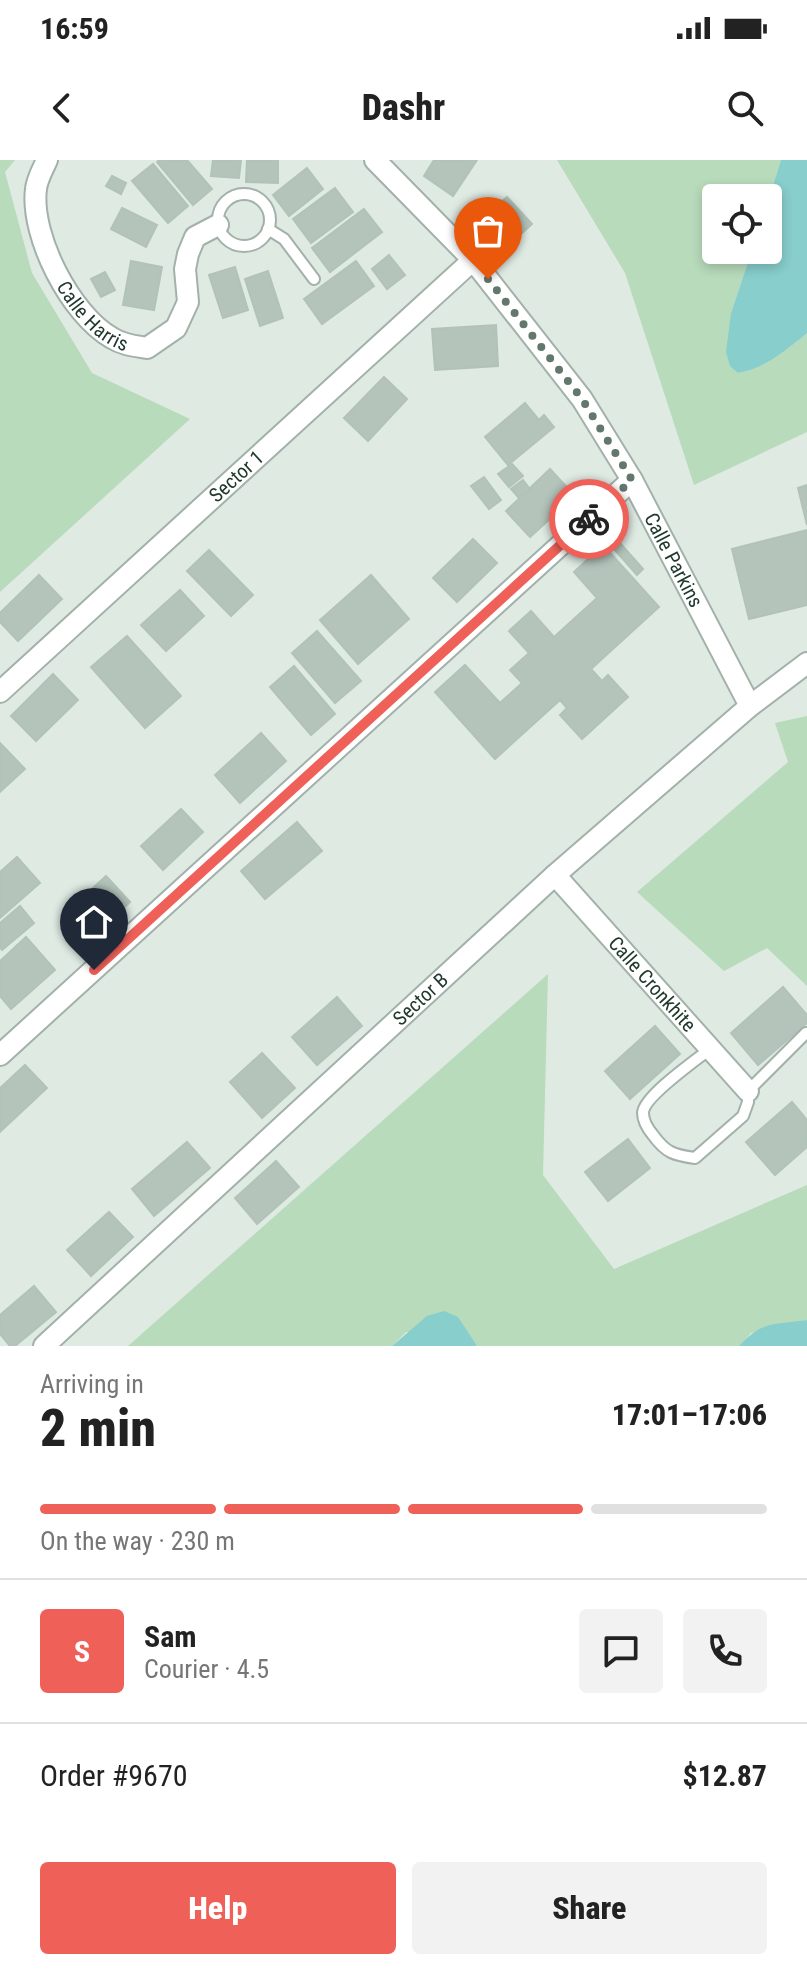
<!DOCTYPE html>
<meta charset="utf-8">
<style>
body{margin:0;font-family:"Roboto Condensed",sans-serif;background:#f2f2f2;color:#222;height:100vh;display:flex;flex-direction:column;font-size:30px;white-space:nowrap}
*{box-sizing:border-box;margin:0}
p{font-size:26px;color:#767676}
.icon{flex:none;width:44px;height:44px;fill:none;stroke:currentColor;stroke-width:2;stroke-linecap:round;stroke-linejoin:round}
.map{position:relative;height:1186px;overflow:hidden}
.side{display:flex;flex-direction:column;background:#fff;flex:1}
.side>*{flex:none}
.tools{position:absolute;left:702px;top:24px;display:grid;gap:16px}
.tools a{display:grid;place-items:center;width:80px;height:80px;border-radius:8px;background:#fff;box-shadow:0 4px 12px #0003;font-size:40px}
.pin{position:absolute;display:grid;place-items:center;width:68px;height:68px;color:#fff;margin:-82px -34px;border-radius:50% 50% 50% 0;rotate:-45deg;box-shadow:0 0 8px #0007}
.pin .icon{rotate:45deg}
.courier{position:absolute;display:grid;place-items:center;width:80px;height:80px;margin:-40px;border:6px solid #ef6158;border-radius:50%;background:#fff;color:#222;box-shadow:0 2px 10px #0007}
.overview em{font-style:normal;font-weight:800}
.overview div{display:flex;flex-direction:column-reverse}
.overview{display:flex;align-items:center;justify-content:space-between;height:136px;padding:0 40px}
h1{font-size:52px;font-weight:800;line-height:60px}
.bar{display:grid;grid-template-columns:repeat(4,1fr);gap:12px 8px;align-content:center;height:96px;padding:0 40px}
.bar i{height:10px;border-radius:6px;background:#e0e0e0}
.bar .active{background:#ef6158}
.bar p{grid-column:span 4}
.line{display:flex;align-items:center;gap:20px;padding:0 40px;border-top:2px solid #e0e0e0}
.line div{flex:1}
.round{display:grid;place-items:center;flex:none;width:84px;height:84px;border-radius:8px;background:#f2f2f2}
.cta{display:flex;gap:16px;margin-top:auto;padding:16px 40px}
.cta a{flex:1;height:92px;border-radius:8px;background:#ef6158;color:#fff;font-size:32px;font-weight:800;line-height:92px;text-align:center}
.cta a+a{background:#f2f2f2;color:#222}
.status{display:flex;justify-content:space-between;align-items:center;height:56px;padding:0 40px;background:#fff;direction:ltr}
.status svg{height:22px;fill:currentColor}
header{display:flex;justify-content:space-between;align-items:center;height:104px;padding:0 40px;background:#fff;font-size:36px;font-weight:800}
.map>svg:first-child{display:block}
</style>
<div class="status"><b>16:59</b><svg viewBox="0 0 49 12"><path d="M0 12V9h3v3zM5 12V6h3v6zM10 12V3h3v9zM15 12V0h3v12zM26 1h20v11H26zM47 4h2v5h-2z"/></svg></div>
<header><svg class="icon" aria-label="back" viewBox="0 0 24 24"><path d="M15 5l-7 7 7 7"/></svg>Dashr<svg class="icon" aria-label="search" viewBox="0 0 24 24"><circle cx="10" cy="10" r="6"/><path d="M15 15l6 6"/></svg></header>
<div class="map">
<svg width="807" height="1186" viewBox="0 0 807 1186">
<rect width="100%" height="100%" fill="#dfeae3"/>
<!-- green -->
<g fill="#b8dbbb">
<path d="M0 0H15L5 12 32 113 92 213 190 259 0 432Z"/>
<path d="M557 0H781L768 41V38H716V90H752L731 153 738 213C764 208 787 190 807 173V272L694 325 625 113Z"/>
<path d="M807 556V826L767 788 724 811 637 732 788 602 775 563Z"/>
<path d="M548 814 543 1015 614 1109 807 1025V1160L751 1173 739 1186H477L471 1178 406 1172 392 1186H128Z"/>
</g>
<!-- water -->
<g fill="#87cecc">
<path d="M781 0H807V173C787 190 765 208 738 213L730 206 726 192 731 153 752 90H768V41Z"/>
<path d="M444 1151 458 1157 477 1186H392L427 1156Z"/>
<path d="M807 1160V1186H739C763 1160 775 1165 807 1160Z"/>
</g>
<!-- building -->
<g fill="#b4c4bb" stroke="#b1c3b8" stroke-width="2">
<path d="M159 0H187L212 29 193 45 157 2Z"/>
<path d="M213 0H241L239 18 211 16Z"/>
<path d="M247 0H278V23L246 22Z"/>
<path d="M434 0H477L453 36 424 16Z"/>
<path d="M153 4 188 46 168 63 132 21Z"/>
<path d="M307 8 323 29 289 56 273 35Z"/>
<path d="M112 16 126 23 121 34 106 26Z"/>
<path d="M335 28 353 52 311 83 293 59Z"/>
<path d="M507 37 532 64 496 97 470 69Z"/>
<path d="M122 48 157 65 146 87 111 69Z"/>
<path d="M364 49 382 72 330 112 312 88Z"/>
<path d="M389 95 405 115 387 129 372 109Z"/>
<path d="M131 101 162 107 154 150 123 145Z"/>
<path d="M356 101 374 126 322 164 304 139Z"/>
<path d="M235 107 248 150 223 158 209 115Z"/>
<path d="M268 111 283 158 260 166 245 119Z"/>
<path d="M105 112 115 130 101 137 91 119Z"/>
<path d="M496 165 498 206 435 210 432 169Z"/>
<path d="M384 217 407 239 368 281 344 258Z"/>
<path d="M525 243 539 260 544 255 554 267 508 305 485 277Z"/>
<path d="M512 304 523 316 509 327 498 314Z"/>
<path d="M550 309 575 336 530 377 506 351Z"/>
<path d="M484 317 501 340 489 349 471 326Z"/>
<path d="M523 320 530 329 519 338 511 329Z"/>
<path d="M807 325V365L798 328Z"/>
<path d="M807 370V445L749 459 732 389Z"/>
<path d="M473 379 497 403 457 442 433 418Z"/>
<path d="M620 383 643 409 637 415 614 389Z"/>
<path d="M603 385 659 447 591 509 602 521 608 515 628 537 582 579 560 555 567 548 560 540 495 599 435 532 465 505 500 543 522 523 510 510 529 493 509 471 531 451 554 477 597 438 574 412Z"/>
<path d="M209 390 253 435 231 456 187 411Z"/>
<path d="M39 415 62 439 18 481 0 462V453Z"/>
<path d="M371 415 409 459 358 504 320 460Z"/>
<path d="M180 430 204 456 166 491 141 465Z"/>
<path d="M317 471 361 521 335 543 292 493Z"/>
<path d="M127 476 181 536 145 568 91 507Z"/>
<path d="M294 506 335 554 311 575 270 527Z"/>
<path d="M53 514 78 540 36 581 11 556Z"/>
<path d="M261 573 286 601 240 643 215 615Z"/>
<path d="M0 583 25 609 0 632Z"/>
<path d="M181 649 203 672 163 710 141 686Z"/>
<path d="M297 662 322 691 265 739 241 711Z"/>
<path d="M17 697 40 723 0 758V712Z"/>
<path d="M106 716 130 742 89 781 64 755Z"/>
<path d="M20 746 34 763 2 790 0 787V763Z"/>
<path d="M26 777 55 810 11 849 0 836V801Z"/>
<path d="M783 827 807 855V863L758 905 731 873Z"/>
<path d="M337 837 362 866 317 905 292 877Z"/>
<path d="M655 866 680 894 630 939 605 911Z"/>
<path d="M262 893 295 928 262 958 230 922Z"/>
<path d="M25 905 47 928 0 972V928Z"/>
<path d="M792 942 807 960V987L775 1015 746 982Z"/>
<path d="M628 979 650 1008 608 1041 585 1012Z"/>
<path d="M187 982 210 1008 154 1056 132 1029Z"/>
<path d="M276 1001 299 1027 257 1064 235 1038Z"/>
<path d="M109 1052 133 1077 91 1116 67 1090Z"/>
<path d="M34 1126 56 1152 15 1186H10L0 1174V1155Z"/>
</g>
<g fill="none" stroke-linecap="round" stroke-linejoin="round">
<defs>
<g id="service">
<circle cx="244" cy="60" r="26"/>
<path d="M268 69 284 79 314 119"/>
<path d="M710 889C696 900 643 937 643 953 643 961 648 969 653 975 666 993 674 995 695 998L743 956 748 942V931L806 873"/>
</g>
<g id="minor">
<path id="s1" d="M47 0C43 9 37 19 36 29 30 76 71 155 112 178 123 185 135 186 147 188L176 168 188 142 185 109 188 94 195 77 218 65"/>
<path id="s2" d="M375 0 473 100 582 239 632 320 750 546"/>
<path id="s3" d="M0 532 473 100"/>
<path id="s4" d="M555 715 748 931"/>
<path d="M0 895 632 320"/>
<path id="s5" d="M44 1186 555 715 750 546 807 503"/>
</g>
</defs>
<!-- service casing -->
<use href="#service" stroke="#a2b1a9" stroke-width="14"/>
<!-- minor casing -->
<use href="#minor" stroke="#a2b1a9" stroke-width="24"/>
<!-- service -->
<use href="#service" stroke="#fff" stroke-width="10"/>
<!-- minor -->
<use href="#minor" stroke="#fff" stroke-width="20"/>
</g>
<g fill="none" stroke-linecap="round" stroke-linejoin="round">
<!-- done -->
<path stroke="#63776d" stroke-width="8" stroke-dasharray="0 14.4" d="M488 119 582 239 632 320 589 359"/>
<!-- route -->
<path stroke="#ef6158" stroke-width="10" d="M94 810 589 359"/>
</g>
<g text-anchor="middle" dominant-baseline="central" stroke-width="6" stroke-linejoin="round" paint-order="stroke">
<!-- street labels -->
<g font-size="20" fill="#20392e" stroke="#eff7f1">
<text stroke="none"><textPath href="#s1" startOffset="176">Calle Harris</textPath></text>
<text stroke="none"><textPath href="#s3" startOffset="320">Sector 1</textPath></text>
<text stroke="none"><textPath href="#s2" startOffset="502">Calle Parkins</textPath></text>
<text stroke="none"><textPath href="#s4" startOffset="146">Calle Cronkhite</textPath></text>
<text stroke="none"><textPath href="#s5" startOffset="512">Sector B</textPath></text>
</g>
</g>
</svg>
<div class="tools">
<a><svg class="icon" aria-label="locate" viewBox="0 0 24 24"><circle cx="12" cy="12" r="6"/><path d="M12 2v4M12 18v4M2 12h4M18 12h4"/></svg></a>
</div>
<div class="pin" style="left:488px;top:119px;background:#ea580c"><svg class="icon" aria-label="bag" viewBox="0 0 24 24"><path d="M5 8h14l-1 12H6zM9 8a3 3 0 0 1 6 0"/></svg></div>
<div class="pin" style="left:94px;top:810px;background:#1f2937"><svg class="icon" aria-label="home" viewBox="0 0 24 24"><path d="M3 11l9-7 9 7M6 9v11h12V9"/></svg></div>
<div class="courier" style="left:589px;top:359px"><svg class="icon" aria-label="bike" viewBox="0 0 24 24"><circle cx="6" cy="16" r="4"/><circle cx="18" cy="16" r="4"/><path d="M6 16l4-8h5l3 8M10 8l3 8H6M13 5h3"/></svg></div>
</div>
<section class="side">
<div class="overview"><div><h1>2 min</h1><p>Arriving in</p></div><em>17:01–17:06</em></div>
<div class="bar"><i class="active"></i><i class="active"></i><i class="active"></i><i></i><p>On the way · 230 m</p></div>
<div class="line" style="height:144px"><b class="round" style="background:#ef6158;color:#fff">S</b><div><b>Sam</b><p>Courier · 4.5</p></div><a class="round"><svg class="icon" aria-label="chat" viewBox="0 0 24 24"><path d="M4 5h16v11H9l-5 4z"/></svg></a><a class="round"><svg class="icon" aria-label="phone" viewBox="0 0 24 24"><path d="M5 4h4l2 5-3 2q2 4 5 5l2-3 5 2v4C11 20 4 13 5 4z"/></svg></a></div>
<div class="line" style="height:104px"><div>Order #9670</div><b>$12.87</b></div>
<div class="cta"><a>Help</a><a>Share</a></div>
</section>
